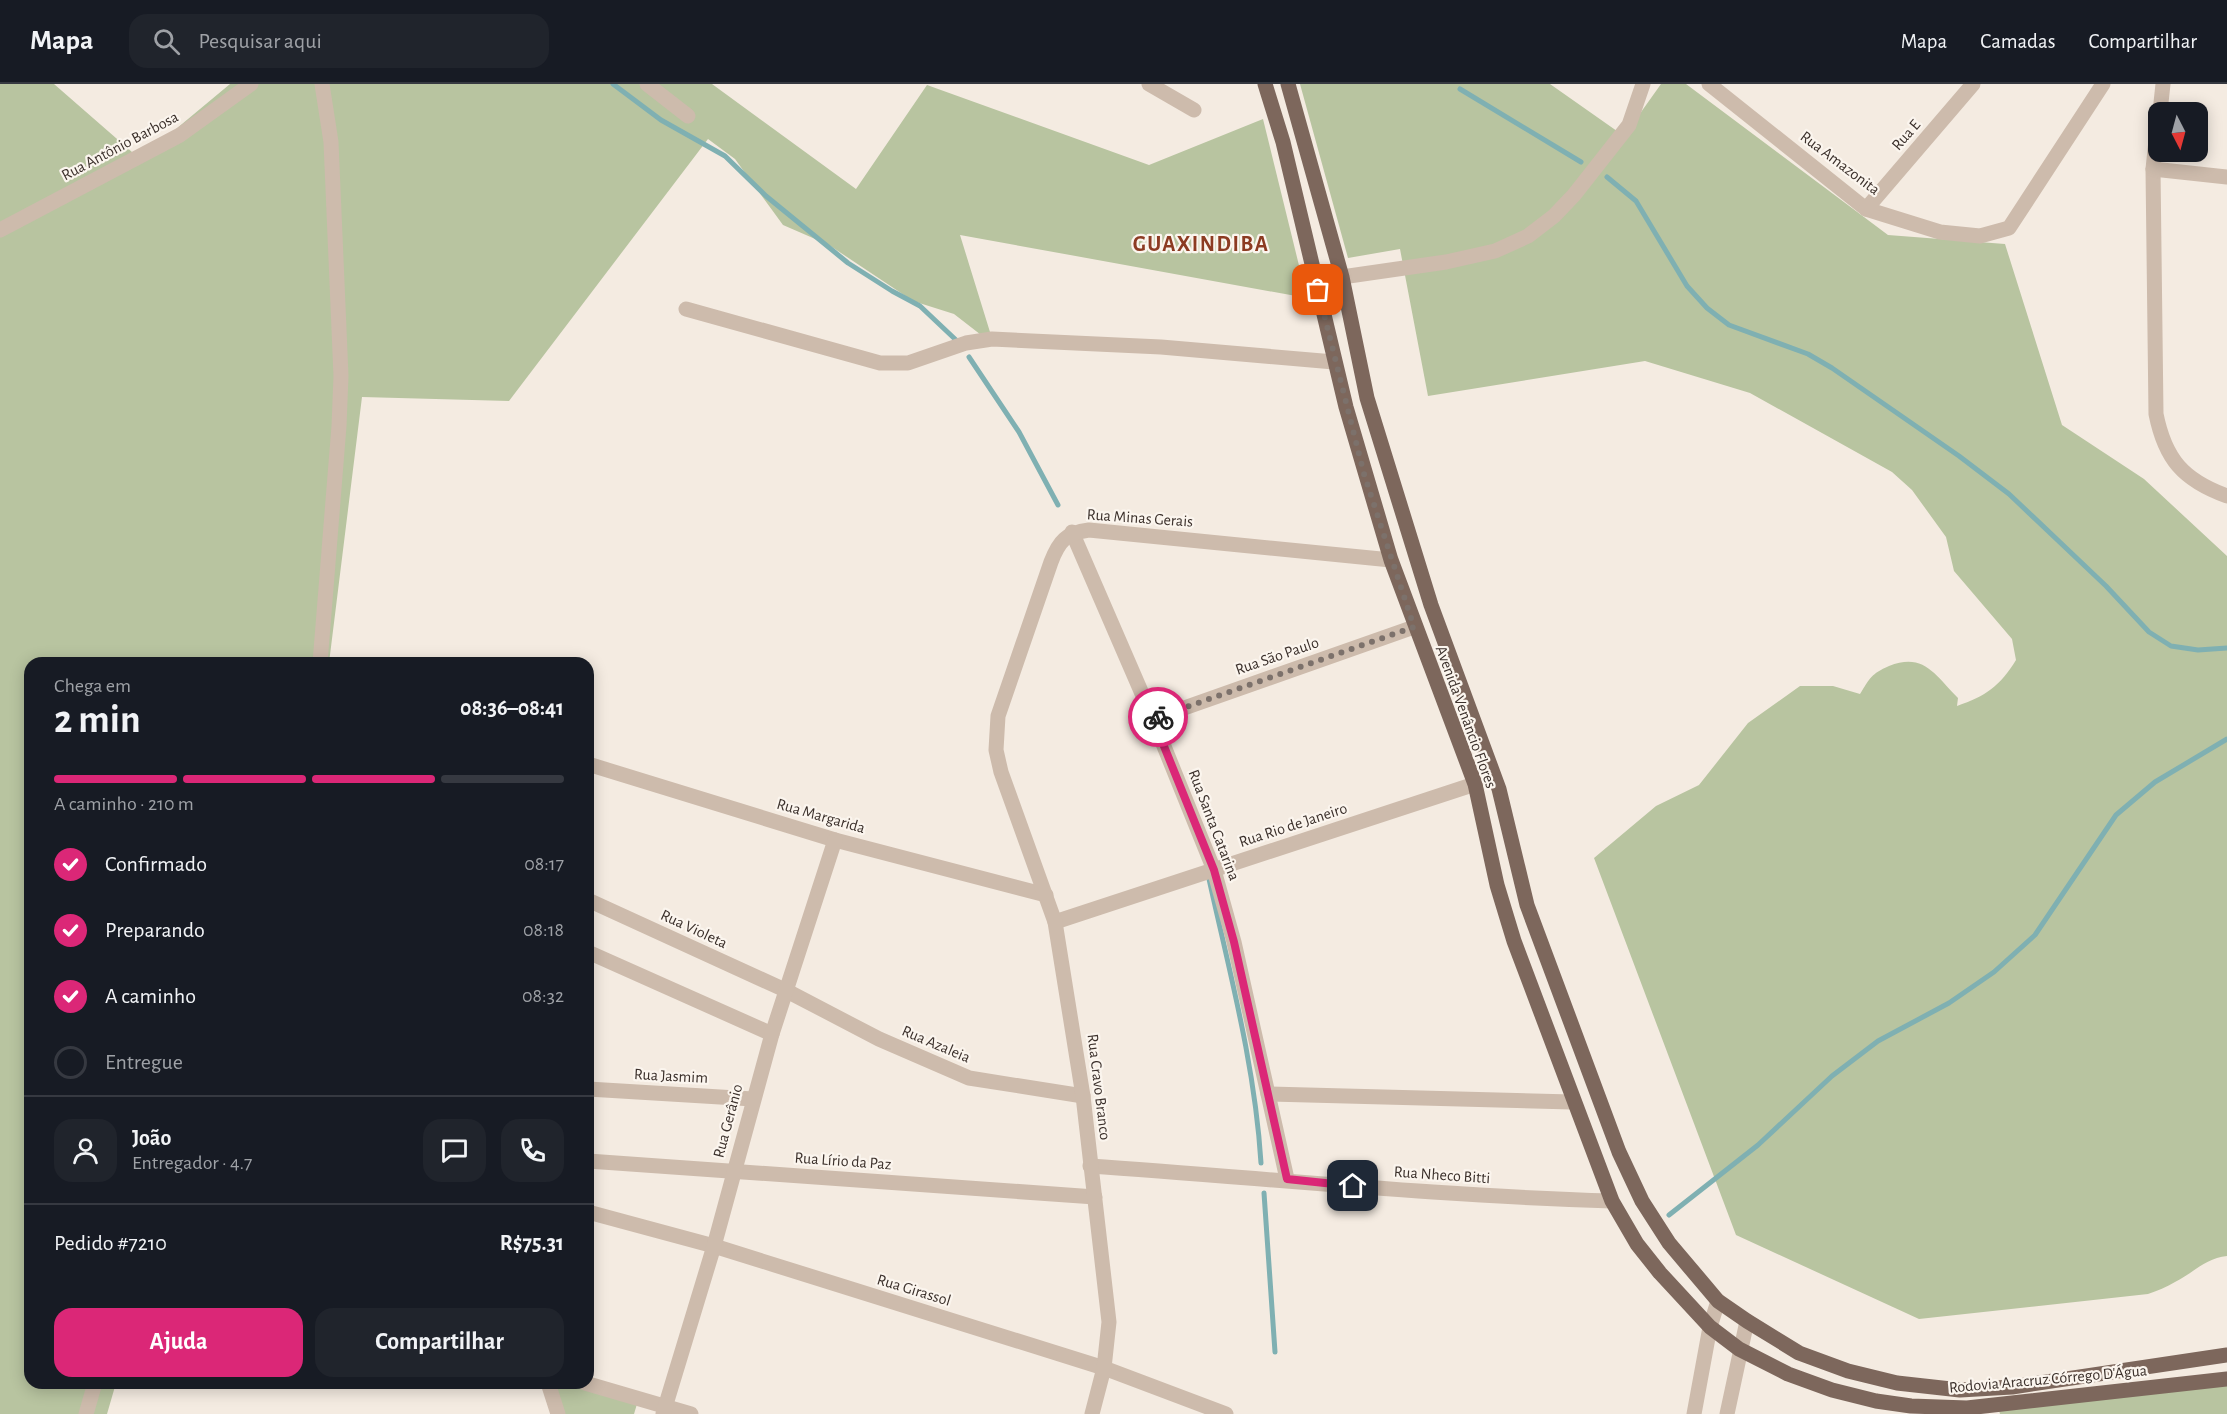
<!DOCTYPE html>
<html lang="pt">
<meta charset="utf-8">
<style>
body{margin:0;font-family:"Alegreya Sans",sans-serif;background:#20242c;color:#f1f3f6;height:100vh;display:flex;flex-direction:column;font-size:22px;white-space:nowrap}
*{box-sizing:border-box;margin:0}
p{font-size:20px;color:#9ea1a6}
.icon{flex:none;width:33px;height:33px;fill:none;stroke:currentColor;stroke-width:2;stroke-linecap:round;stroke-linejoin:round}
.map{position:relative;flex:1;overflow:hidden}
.panel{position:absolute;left:24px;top:573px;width:570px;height:732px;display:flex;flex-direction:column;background:#171b24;border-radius:18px;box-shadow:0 3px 15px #0003}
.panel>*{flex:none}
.needle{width:39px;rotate:174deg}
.fabs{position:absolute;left:2148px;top:18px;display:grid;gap:12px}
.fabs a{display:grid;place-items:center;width:60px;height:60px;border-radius:12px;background:#171b24;box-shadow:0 3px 15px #0003;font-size:30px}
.pin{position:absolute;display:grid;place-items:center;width:51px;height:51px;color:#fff;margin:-26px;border-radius:12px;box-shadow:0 3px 9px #0006}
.courier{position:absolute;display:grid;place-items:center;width:60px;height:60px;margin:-30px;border:4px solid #db2777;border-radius:50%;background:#fff;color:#222;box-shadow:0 2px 8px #0007}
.summary em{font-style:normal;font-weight:700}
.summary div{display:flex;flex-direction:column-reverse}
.summary{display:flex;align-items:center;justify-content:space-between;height:102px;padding:0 30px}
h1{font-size:39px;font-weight:700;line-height:45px}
.bar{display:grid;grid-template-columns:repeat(4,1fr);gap:9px 6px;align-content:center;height:72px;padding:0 30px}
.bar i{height:8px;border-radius:4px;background:#363941}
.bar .on{background:#db2777}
.bar p{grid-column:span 4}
.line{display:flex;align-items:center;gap:15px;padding:0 30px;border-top:2px solid #363941}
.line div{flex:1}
.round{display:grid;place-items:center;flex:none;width:63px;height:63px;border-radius:18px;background:#20242c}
ol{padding:0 30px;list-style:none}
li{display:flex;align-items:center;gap:18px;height:66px}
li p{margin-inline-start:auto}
li .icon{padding:6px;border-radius:50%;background:#db2777;color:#fff;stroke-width:4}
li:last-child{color:#9ea1a6}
li i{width:33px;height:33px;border:3px solid #363941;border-radius:50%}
.action{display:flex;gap:12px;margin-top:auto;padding:12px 30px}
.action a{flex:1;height:69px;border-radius:18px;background:#db2777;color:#fff;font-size:24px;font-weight:700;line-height:69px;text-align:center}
.action a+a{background:#20242c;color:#f1f3f6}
header{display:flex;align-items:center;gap:36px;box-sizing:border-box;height:84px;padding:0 30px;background:#171b24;border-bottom:2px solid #363941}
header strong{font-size:28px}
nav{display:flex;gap:33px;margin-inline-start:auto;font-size:21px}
.search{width:420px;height:54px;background:#20242c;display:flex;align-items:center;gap:15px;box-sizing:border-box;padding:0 21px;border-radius:18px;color:#9ea1a6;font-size:22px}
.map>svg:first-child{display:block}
</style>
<header>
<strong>Mapa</strong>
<div class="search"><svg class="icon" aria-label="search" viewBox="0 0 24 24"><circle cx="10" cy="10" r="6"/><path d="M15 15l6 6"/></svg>Pesquisar aqui</div>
<nav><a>Mapa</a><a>Camadas</a><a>Compartilhar</a></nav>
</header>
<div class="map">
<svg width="2227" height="1330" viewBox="0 0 2227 1330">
<rect width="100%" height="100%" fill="#f4ebe1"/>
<!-- green -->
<g fill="#b8c4a0">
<path d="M0 0H54L140 75 230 0H712L856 105 927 1 1149 81 1263 35 1307 214 960 151 994 261 954 230 913 217 829 161 783 141 735 75 708 55 509 317 362 313 329 579H30V1299H116L107 1330H0Z"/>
<path d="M1300 0H1550L1624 52 1661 0H1686L1888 151 2005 160 2062 341 2144 395 2227 472V1172C2206 1174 2193 1189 2175 1198 2167 1203 2157 1207 2148 1210L1919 1235 1736 1151 1594 774 1656 722 1699 701 1748 639 1800 602H1833L1860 610C1870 594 1871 590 1889 582 1924 568 1935 591 1958 614L1957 622C1986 612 2000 602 2016 576L2012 555 1954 487 1946 453 1912 406 1892 388 1750 309 1645 277 1428 312 1400 165 1348 174Z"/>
<path d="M2227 1295V1330H2000L1998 1323Z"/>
<path d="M550 1299H572L637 1320 634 1330H562Z"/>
</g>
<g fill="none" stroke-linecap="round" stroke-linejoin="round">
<!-- stream -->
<g stroke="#7fb0b2" stroke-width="5">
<path d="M613 0 661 36 725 72 766 112 848 179 892 207 920 222 956 256"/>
<path d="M1460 5 1581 78"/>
<path d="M1607 93 1636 117 1687 202 1707 224 1729 241 1808 270 1832 284 1959 372 2009 410 2106 502 2149 548 2171 562 2198 566 2227 564"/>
<path d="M969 273 1019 348 1058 421"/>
<path d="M1209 795C1230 890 1255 982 1261 1079"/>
<path d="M1264 1109 1275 1268"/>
<path d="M1669 1131 1758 1061 1832 992 1878 957 1949 919 1994 888 2035 851 2116 731 2155 698 2227 655"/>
</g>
<!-- minor -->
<g stroke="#cdbbac" stroke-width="15">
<path d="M647 0 688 32"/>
<path d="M1149 0 1194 26"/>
<path d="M1709 0 1866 125 1940 148 1980 152 2009 144 2103 0"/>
<path d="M2160 28 2163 0"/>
<path d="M2158 37 2153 85 2156 330C2165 375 2183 396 2227 412"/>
<path d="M2153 85 2227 93"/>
<path d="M1866 125 1973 0"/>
<path d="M0 146 180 51 251 0"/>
<path d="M1342 193 1446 178 1495 167 1528 152 1554 132 1574 111 1629 41 1643 0"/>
<path d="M686 225 880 279H908L966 259 992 255 1161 263 1334 278"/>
<path d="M1072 448 1153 635 1214 786 1234 858 1287 1095"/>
<path d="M320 579 339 342 341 292 331 58 322 0"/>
<path d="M1153 635 1414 543"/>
<path d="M588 680 835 756 1046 811"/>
<path d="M588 816 785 906 879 955 969 994 1083 1012"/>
<path d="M1055 838 1475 700"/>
<path d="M588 868 772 950"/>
<path d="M588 1005 753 1015"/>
<path d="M1268 1010 1572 1018"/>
<path d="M588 1077 1095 1113"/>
<path d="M1090 1082C1264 1094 1437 1112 1612 1117"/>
<path d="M588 1128 714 1162 1104 1284 1226 1330"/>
<path d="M548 1299 558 1330"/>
<path d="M585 1299 691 1330"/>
<path d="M86 1330 95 1299"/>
<path d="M663 1330 714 1162 772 950 835 756"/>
<path d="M1092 1330 1104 1284 1109 1238 1083 1012 1055 838 1001 688 996 666 998 632 1051 478C1059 457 1066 449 1089 446L1391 476"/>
<path d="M1694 1330 1710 1243 1718 1217"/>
<path d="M1727 1330 1747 1237"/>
</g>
<!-- major -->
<g stroke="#7d675c" stroke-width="15">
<path d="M1265 0 1283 58 1346 323 1391 476 1475 700 1497 801 1514 857 1612 1117 1637 1160 1660 1189 1710 1243 1739 1265 1788 1290 1832 1306 1876 1317 1911 1322 1967 1324 2227 1295"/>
<path d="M1288 0 1342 193 1367 314 1431 521 1499 705 1527 821 1619 1068 1642 1117 1669 1159 1718 1217 1747 1237 1799 1269 1848 1287 1897 1299 1960 1306 2012 1303 2227 1271"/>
</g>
</g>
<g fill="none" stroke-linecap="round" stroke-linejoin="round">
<!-- done -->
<path stroke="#7c716b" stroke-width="6" stroke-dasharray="0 10.8" d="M1158 633 1414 543 1364 390 1318 206"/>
<!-- route -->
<path stroke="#db2777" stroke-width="8" d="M1158 633 1153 635 1214 786 1234 858 1287 1095 1353 1102"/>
</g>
<g text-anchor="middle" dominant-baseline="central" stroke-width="4.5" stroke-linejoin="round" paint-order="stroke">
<!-- street labels -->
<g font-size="16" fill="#3b302b" stroke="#fbf5ee">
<text transform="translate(1906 51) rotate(-49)">Rua E</text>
<text transform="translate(120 62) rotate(-28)">Rua Antônio Barbosa</text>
<text transform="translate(1840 79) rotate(37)">Rua Amazonita</text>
<text transform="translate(1140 434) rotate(4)">Rua Minas Gerais</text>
<text transform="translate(1277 572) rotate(-19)">Rua São Paulo</text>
<text transform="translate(1466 633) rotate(70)">Avenida Venâncio Flores</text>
<text transform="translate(821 732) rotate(16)">Rua Margarida</text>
<text transform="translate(1214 741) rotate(69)">Rua Santa Catarina</text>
<text transform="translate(1293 741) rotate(-18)">Rua Rio de Janeiro</text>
<text transform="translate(694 845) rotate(25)">Rua Violeta</text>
<text transform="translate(936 960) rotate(23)">Rua Azaleia</text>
<text transform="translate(671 992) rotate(3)">Rua Jasmim</text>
<text transform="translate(1099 1003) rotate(83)">Rua Cravo Branco</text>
<text transform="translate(728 1037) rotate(-75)">Rua Gerânio</text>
<text transform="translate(843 1077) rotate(4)">Rua Lírio da Paz</text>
<text transform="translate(1442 1091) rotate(4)">Rua Nheco Bitti</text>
<text transform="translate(914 1206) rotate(17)">Rua Girassol</text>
<text transform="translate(2048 1295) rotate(-5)">Rodovia Aracruz Córrego D'Água</text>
</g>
<!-- district labels -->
<g font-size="22" font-weight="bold" letter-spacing="1.5" fill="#8c3b22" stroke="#fbf5ee">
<text x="1201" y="160">GUAXINDIBA</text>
</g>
</g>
</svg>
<div class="fabs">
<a><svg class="needle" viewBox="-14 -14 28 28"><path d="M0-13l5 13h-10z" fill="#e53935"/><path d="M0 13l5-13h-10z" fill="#9ea1a6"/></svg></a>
</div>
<div class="pin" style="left:1318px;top:206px;background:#ea580c"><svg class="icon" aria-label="bag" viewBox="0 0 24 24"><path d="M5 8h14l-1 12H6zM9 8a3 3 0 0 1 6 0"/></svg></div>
<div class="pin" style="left:1353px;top:1102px;background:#1f2937"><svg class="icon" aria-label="home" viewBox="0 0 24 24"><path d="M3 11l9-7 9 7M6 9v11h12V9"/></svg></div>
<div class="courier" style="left:1158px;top:633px"><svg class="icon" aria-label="bike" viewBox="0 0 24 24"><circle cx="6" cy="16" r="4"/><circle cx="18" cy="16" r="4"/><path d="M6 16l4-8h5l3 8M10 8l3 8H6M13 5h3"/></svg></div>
<section class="panel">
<div class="summary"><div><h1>2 min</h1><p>Chega em</p></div><em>08:36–08:41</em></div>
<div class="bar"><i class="on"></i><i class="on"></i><i class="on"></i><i></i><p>A caminho · 210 m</p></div>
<ol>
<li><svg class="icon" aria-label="check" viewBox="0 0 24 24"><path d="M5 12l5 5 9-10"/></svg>Confirmado<p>08:17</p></li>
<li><svg class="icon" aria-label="check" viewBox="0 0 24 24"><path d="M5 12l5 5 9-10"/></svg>Preparando<p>08:18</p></li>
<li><svg class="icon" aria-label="check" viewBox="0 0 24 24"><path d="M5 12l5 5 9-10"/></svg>A caminho<p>08:32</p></li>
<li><i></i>Entregue</li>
</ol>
<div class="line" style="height:108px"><a class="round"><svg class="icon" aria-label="person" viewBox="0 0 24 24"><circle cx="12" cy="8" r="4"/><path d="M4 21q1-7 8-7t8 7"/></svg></a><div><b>João</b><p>Entregador · 4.7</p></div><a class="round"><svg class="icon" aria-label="chat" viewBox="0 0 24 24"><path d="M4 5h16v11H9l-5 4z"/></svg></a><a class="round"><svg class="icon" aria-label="phone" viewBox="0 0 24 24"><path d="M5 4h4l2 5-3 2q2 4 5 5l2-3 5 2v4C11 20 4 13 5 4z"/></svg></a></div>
<div class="line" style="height:78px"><div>Pedido #7210</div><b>R$75.31</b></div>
<div class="action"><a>Ajuda</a><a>Compartilhar</a></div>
</section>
</div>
